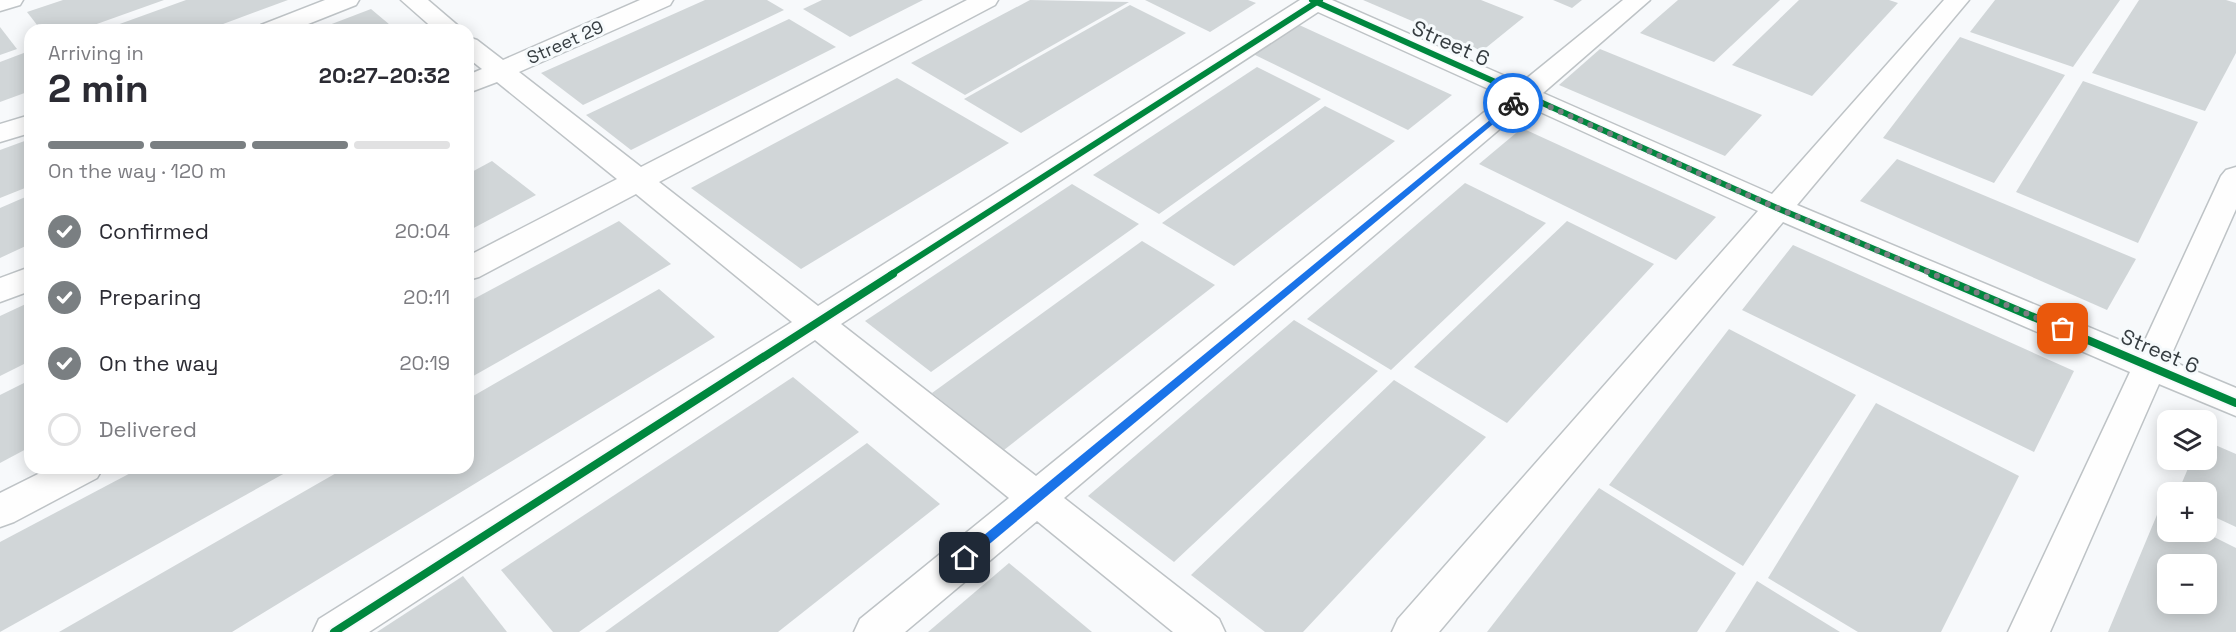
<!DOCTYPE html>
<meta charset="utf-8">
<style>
body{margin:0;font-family:"Space Grotesk",sans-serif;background:#f2f2f3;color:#2b2b33;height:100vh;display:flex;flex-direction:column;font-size:22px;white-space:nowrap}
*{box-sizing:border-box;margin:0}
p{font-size:20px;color:#7c7c81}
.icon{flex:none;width:33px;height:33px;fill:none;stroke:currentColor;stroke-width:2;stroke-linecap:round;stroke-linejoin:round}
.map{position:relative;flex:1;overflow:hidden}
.details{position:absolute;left:24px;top:24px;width:450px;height:450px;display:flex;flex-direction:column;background:#fff;border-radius:18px;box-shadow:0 3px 15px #0003}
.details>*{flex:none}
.fabs{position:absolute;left:2157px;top:410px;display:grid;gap:12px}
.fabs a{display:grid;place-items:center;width:60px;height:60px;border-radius:12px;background:#fff;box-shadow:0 3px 15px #0003;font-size:30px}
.pin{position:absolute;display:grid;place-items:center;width:51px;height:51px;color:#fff;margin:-26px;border-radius:12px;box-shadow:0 3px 9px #0006}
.courier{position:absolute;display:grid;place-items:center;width:60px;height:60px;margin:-30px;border:4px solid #1a73e8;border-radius:50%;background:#fff;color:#222;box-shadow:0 2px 8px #0007}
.head em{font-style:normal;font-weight:700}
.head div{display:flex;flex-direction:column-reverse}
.head{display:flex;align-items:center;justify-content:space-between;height:102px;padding:0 24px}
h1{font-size:39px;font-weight:700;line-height:45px}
.bar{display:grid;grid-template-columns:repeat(4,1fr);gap:9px 6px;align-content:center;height:72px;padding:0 24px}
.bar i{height:8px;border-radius:4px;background:#e1e1e2}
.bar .on{background:#7a7f82}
.bar p{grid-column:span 4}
ol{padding:0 24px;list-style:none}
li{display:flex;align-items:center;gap:18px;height:66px}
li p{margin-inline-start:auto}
li .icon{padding:6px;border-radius:50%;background:#7a7f82;color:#fff;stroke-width:4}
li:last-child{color:#7c7c81}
li i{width:33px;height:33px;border:3px solid #e1e1e2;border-radius:50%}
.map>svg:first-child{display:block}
</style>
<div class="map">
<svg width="2236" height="632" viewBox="0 0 2236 632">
<rect width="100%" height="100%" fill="#f7f9fb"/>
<!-- building -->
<g fill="#d1d6d8" fill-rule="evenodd">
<path d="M63 0H164L80 30H41L27 12Z"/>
<path d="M186 0H288L207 30H103Z"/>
<path d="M705 0H767L784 10 583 105 541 73Z"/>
<path d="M822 0H923L850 37 803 9Z"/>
<path d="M1030 0 1129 2 965 95 911 63Z"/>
<path d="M1145 0H1248L1256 3 1210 32Z"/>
<path d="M1363 0H1481L1524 17 1482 51Z"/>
<path d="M1553 0H1582L1572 8Z"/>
<path d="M1678 0H1780L1714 62 1640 33Z"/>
<path d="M1799 0H1889L1898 3 1812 96 1732 65Z"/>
<path d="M1995 0H2120L2073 67 1970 32Z"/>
<path d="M2139 0H2226L2236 3V53L2205 111 2092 73Z"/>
<path d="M1130 5 1186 33 1021 133 964 99Z"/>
<path d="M371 9 396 30H316Z"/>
<path d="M789 19 836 47 631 150 586 115Z"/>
<path d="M1297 24 1452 95 1408 130 1251 53Z"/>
<path d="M0 27 17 49 0 55Z"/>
<path d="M1960 37 2065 75 1994 183 1883 138Z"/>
<path d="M1600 49 1762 115 1725 156 1559 85Z"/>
<path d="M29 51 30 91 0 102V62Z"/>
<path d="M1257 67 1321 99 1159 214 1093 175Z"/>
<path d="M897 78 1009 143 801 269 691 188Z"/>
<path d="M2083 81 2198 122 2138 243 2016 192Z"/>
<path d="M1325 106 1395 141 1234 266 1162 223Z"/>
<path d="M1522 128 1716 217 1676 260 1479 164Z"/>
<path d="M30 139V186L0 198V150Z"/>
<path d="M1897 159 2136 259 2107 310 1860 201Z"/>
<path d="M492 161 536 195 468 231V174Z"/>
<path d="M1465 183 1546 223 1391 370 1307 319Z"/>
<path d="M1072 184 1139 224 931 372 865 321Z"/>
<path d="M30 195V244L0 258V208Z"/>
<path d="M619 221 671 264 468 379V302Z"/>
<path d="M1567 221 1654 264 1507 423 1414 367Z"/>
<path d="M1142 241 1215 285 1004 450 932 393Z"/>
<path d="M1793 245 2074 371 2034 452 1742 310Z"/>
<path d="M659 289 715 337 232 632H59L345 468H468V399Z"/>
<path d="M30 302V361L0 376V316Z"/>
<path d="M1294 320 1378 371 1174 562 1088 496Z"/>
<path d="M1729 329 1856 395 1743 566 1609 485Z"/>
<path d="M793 377 859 432 579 632H553L501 570Z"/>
<path d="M30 380V447L0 463V395Z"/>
<path d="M1394 380 1486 437 1303 632H1265L1191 575Z"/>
<path d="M1876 403 2019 476 1941 632H1858L1768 578Z"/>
<path d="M2206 441 2236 454V527L2206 513V492H2178L2192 459H2206Z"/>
<path d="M867 443 940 504 778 632H605Z"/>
<path d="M140 468H294L0 632V542Z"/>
<path d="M1599 488 1736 573 1697 632H1487Z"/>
<path d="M2159 510 2168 514V531H2202L2236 548V632H2108ZM2168 564H2206V603H2168Z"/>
<path d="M1009 563 1092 632H928Z"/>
<path d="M463 576 507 632H377Z"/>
<path d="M1757 581 1840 632H1725Z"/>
</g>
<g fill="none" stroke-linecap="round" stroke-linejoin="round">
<defs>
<g id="minor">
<path d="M0 0H23L20 5 0 11Z"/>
<path d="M325 0H359L356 5 293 30H257L261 25Z"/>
<path d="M401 0H428L463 30H435Z"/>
<path d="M640 0H673L670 5 519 72 641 167 967 0H998L995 5 659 182 818 306 1300 0H1332L1521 83 1623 0H1650L1543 93 1772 194 1944 0H1969L1797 205 2141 349 2221 176 2226 170 2236 167V209L2169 360 2236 388V416L2159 384 2050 632H2008L2130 372 1783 222 1439 632H1392L1398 619 1758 211 1527 106 1064 498 1219 619 1225 632H1173L1037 521 905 632H854L860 619 1009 498 815 340 369 632H313L319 619 792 322 636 194 479 277 468 280V256L617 179 497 82 468 93V75L482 69 468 58V37L477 40 503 60ZM1318 12 1504 96 1036 476 841 324Z"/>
<path d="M30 115V133L0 142V124Z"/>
<path d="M30 267V291L0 302V278Z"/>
<path d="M50 468H103L97 478 14 522 0 527V493Z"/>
</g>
</defs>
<!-- minor casing -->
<use href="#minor" stroke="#bec3c6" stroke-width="3"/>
<!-- minor -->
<use href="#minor" fill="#fefefe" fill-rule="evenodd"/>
<defs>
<g id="cycleway-far1">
<path d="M1312 0 1777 208 1936 275"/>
<path d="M890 275 1320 0"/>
</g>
<g id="cycleway">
<path d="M1932 274 2236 403"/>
<path d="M334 632 893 274"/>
</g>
</defs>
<!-- cycleway-far1 casing -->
<use href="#cycleway-far1" stroke="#f6fafc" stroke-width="9"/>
<!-- cycleway casing -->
<use href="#cycleway" stroke="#f6fafc" stroke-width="12"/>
<!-- cycleway-far1 -->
<use href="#cycleway-far1" stroke="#00873e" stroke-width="6"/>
<!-- cycleway -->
<use href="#cycleway" stroke="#00873e" stroke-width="8"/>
</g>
<!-- route -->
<path fill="#1a73e8" d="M1513 101 1517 103 1516 105 969 561H961V554Z"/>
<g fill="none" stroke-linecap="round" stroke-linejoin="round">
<!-- done -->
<path stroke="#7a7f82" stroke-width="6" stroke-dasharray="0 10.8" d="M1513 103 1523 95 1777 208 2063 329"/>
</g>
<g text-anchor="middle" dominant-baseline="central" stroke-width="6" stroke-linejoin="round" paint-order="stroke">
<!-- far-street labels -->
<g font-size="18" fill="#363d41" stroke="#f6fafc">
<text transform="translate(565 42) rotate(-24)">Street 29</text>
</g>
<!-- street labels -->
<g font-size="21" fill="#363d41" stroke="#f6fafc">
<text transform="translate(1451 43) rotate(24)">Street 6</text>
<text transform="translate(2160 351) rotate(23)">Street 6</text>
</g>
</g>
</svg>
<div class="fabs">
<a><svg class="icon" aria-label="layers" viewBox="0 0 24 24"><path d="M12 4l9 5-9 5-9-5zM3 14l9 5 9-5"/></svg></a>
<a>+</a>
<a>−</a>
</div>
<div class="pin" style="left:2063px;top:329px;background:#ea580c"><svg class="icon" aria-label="bag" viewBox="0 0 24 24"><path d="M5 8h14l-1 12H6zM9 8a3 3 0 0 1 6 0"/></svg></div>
<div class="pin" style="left:965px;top:558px;background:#1f2937"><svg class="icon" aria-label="home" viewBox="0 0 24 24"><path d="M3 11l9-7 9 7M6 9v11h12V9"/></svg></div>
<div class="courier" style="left:1513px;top:103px"><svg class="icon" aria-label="bike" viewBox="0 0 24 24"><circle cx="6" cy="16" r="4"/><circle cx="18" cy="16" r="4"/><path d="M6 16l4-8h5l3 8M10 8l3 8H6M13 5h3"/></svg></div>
<section class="details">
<div class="head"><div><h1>2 min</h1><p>Arriving in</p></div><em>20:27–20:32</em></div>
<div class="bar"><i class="on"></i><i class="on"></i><i class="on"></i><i></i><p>On the way · 120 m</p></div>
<ol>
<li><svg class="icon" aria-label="check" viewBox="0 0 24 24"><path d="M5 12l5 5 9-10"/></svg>Confirmed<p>20:04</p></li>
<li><svg class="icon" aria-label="check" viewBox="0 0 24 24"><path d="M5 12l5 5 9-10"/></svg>Preparing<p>20:11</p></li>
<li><svg class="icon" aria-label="check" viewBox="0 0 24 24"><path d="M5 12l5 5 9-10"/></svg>On the way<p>20:19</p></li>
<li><i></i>Delivered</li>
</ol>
</section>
</div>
